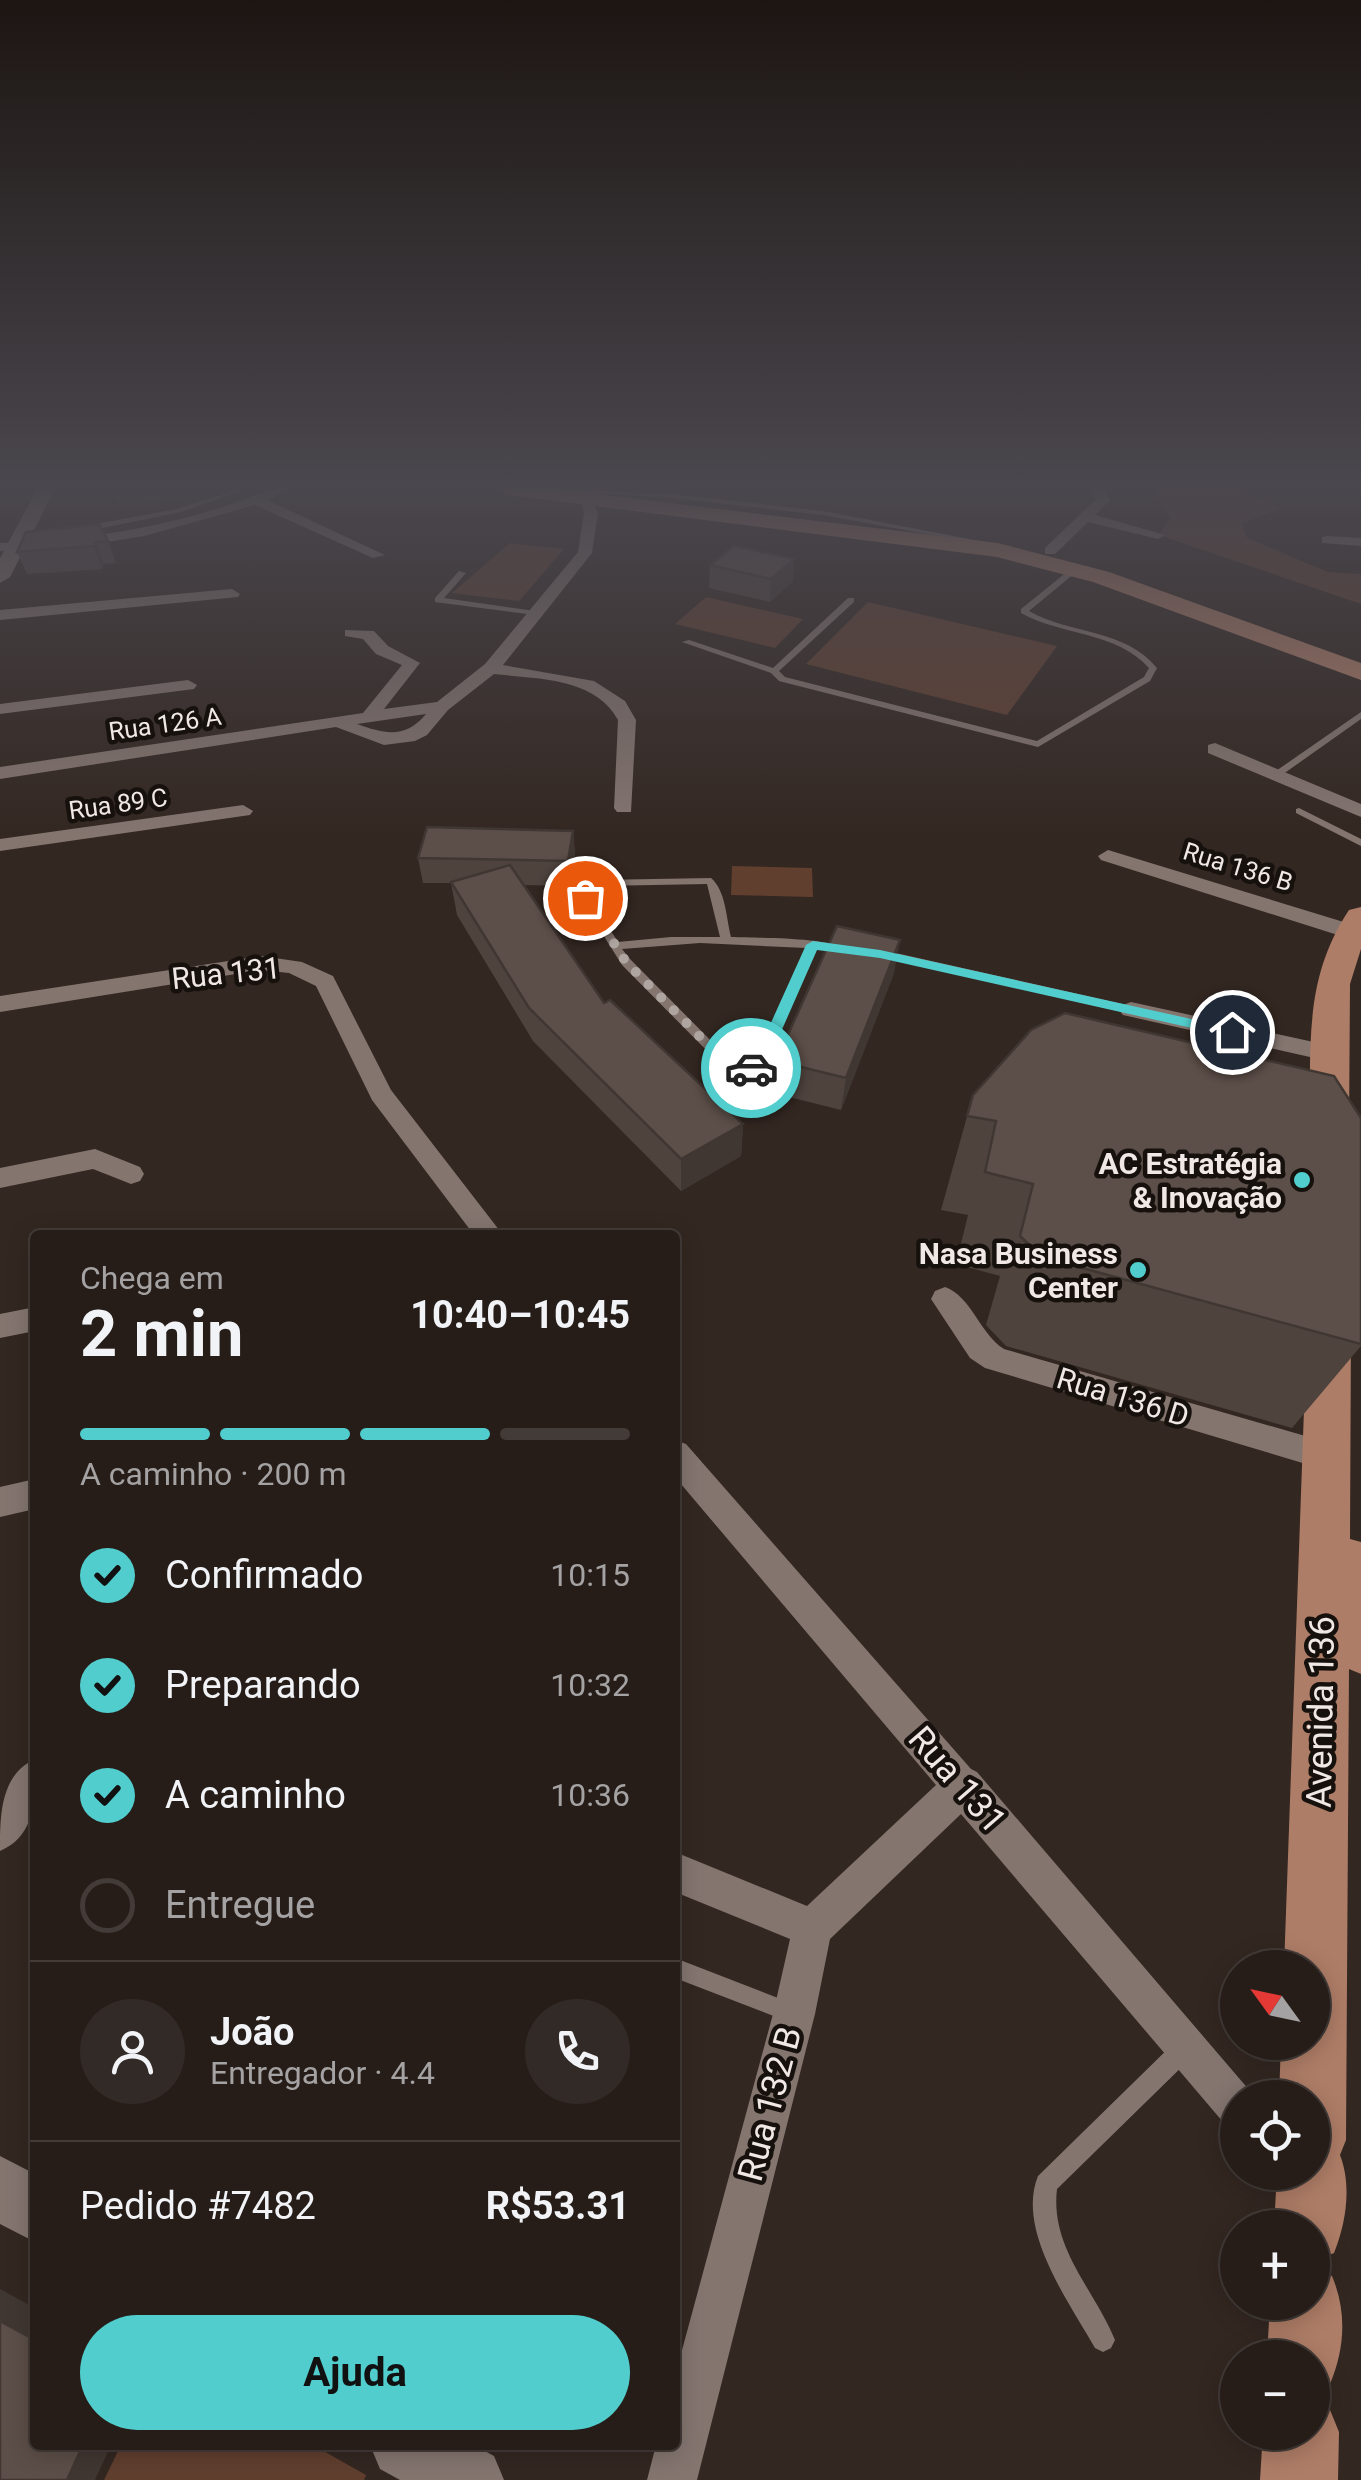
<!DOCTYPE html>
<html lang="pt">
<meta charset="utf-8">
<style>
body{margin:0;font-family:Roboto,sans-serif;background:#322a26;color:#f1f3f6;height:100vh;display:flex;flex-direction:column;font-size:38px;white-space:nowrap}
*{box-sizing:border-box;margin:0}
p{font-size:32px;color:#a4a2a2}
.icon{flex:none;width:55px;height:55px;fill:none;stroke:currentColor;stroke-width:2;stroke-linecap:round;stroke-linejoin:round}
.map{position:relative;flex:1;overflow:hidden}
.panel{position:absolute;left:30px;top:1230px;width:650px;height:1220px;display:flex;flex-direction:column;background:#261d19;border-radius:10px;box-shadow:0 5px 25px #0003,0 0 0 2px #423b38}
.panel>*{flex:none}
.needle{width:65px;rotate:303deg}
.buttons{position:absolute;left:1220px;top:1950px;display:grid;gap:20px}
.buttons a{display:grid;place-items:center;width:110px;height:110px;border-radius:50%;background:#261d19;box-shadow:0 5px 25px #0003,0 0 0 2px #423b38;font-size:50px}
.pin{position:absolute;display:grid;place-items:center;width:85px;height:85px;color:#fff;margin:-42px;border:5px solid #fff;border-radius:50%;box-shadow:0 2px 10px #0007}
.courier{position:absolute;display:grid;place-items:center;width:100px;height:100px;margin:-50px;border:8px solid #52cdcd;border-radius:50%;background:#fff;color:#222;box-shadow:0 2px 12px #0007}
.headline em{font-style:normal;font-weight:700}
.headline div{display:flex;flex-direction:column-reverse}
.headline{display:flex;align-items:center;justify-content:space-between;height:170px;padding:0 50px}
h1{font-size:65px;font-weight:700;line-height:75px}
.bar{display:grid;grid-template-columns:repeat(4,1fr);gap:15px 10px;align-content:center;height:120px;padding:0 50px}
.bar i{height:12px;border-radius:8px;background:#423b38}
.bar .active{background:#52cdcd}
.bar p{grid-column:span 4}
.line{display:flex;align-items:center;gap:25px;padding:0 50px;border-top:2px solid #423b38}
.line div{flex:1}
.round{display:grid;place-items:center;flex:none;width:105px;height:105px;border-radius:52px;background:#322a26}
ol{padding:0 50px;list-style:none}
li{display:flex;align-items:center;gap:30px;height:110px}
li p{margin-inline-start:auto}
li .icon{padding:10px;border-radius:50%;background:#52cdcd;color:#111;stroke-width:4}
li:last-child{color:#a4a2a2}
li i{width:55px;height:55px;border:5px solid #423b38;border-radius:50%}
.cta{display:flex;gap:20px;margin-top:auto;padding:20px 50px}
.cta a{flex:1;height:115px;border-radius:60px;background:#52cdcd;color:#111;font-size:40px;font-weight:700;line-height:115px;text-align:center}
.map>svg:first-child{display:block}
</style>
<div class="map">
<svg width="1361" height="2480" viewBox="0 0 1361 2480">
<rect width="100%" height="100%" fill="#332721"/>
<!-- green -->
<g fill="#603f2f">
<path d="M1154 489H1240L1250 497 1281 508 1242 523 1247 538 1328 572 1361 574V604L1159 535 1170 519Z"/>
<path d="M510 543 564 549 519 601 452 593Z"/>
<path d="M706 597 803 619 775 648 675 624Z"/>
<path d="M868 602 1057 646 1007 715 806 664Z"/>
<path d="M732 866 812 868 813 897 731 895Z"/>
<path d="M121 2445H313L366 2475 364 2480H104Z"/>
</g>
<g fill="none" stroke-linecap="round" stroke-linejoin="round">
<!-- lane -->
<g fill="#84756f" fill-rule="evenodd">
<path d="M238 489 243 490 181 512 102 528 100 539 93 537 96 524 177 509Z"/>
<path d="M555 489 672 494 823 511 985 542 981 544 823 515 672 498 558 491Z"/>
<path d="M459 571 466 573 444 598 535 611 539 613 535 615 435 602V598Z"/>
<path d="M1068 571 1075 573 1029 611C1071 635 1124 628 1157 668L1150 681 1038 747 779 681 771 673 682 642 689 640 773 668 848 598H854V602L779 671 785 677 1037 741 1144 677 1149 668C1116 631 1062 636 1021 613V609Z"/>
<path d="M1361 712V719L1279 777H1273V773Z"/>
<path d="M1299 808 1361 839V846L1296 813V809Z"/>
<path d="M711 878C726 891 726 917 731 937 760 938 824 937 848 949L842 953 817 949 768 1059C755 1073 741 1073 724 1068L622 965 580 898 593 881 597 880ZM707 884 720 937H671L618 942 590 898 600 886ZM700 943 806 948 757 1057 746 1063 732 1062 630 959 622 949Z"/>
<path d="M878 949 1131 1006 1137 1010 1131 1014 874 955 872 953Z"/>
<path d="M675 1958 796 2005 799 2012 796 2019 789 2022 675 1978Z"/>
<path d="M1185 2037 1193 2040 1196 2048 1193 2056 1057 2189C1050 2248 1094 2289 1115 2340L1111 2348 1103 2352 1095 2348C1069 2302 1016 2230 1038 2176L1177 2040Z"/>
</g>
<!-- street -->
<g fill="#84756f" fill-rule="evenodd">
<path d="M271 489H289L267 500 385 555 373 558 255 505 144 536 68 548 0 551V543C93 540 186 525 271 489Z"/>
<path d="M1090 489H1104L1110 500 1095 515 1165 535 1158 539 1088 522 1055 554H1045V548L1096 499Z"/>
<path d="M579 496H589L598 513 592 553 503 665 594 681 625 701 636 720 631 812H617L614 808 618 720C595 677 537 679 494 674L448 710 427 735 415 741 384 745 336 727 0 779V767L363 713 402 665 376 654 363 639 345 636V630L374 631 388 646 420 663 384 709 437 702 485 664 578 552 584 513ZM426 714C405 739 385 734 357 724Z"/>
<path d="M1327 536 1361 538V546L1322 543V537Z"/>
<path d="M232 589 240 594 238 597 0 620V610Z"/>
<path d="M188 680 197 685 194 689 0 714V704Z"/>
<path d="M1215 743 1361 804V817L1208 753V745Z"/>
<path d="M243 805 253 811 250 815 0 851V839Z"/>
<path d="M1108 850 1360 927 1361 935 1344 937 1101 860 1098 856Z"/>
<path d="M261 956 302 962 333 976 391 1090 503 1235H474L372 1100 316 986 289 973 261 970 0 1012V996Z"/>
<path d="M1131 1002 1332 1046 1344 1054 1332 1062 1123 1015 1119 1010 1123 1005Z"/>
<path d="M95 1149 140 1167 144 1174 140 1181 131 1184 93 1169 0 1188V1168Z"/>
<path d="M945 1287C971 1296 980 1334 1004 1349L1326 1442 1337 1446 1342 1456 1337 1466 1326 1470 985 1368 970 1358 931 1299 935 1291Z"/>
<path d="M35 1307V1331L0 1338V1314Z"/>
<path d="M675 1440 686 1444 971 1769 977 1772 1256 2098H1238V2129L1223 2122 961 1814 830 1939 815 2014 697 2480H647L656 2445H675V2376L773 2014 790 1939 675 1892V1852L807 1906 936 1785 675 1477Z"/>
<path d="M35 1479V1509L0 1517V1487Z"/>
<path d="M35 1759C35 1794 38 1835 0 1851 0 1816 0 1775 35 1759Z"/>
</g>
<!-- secondary -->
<g fill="#84756f" fill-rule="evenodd">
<path d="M37 489H55L10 577 0 583V558Z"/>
<path d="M0 2156 35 2174V2242L0 2224Z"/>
<path d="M370 2445H474L494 2456 504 2480H400L380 2469Z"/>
</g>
<!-- primary -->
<g fill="#ae7d67" fill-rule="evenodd">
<path d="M497 489H556L998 543 1109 572 1361 663V680L1093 582 997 557 508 495Z"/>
<path d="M1361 907V949L1350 984 1349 1130 1343 1140 1329 1144 1315 1140 1309 1130C1312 1048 1302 981 1349 910Z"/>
<path d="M1329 1307 1345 1313 1351 1326 1350 1539 1361 1542V1674L1349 1669 1346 2140 1340 2155C1352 2186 1346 2223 1334 2253L1312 2262V2228H1274L1277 2172H1312V2098H1279L1281 2042H1312V1968H1284L1307 1326 1313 1313Z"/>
<path d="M1312 2268 1332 2276C1347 2312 1345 2348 1330 2384L1312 2392V2358H1267L1270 2302H1312Z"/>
<path d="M1312 2398 1328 2405 1339 2432 1338 2480H1260L1263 2432H1312Z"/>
</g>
</g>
<!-- wall -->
<g fill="#4f433e">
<path d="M108 541 116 563 104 564 102 569 27 574 17 552Z"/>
<path d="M794 559 793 581 770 602 709 588 710 565Z"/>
<path d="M573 831 575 856 570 886 523 885 604 1003 743 1124 741 1156 681 1191 533 1041 457 915 451 883H423L418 858Z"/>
<path d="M894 973 841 1110 773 1093 776 1061Z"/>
<path d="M973 1095 1361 1118V1346L1292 1428 1006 1346 986 1325 1000 1276 956 1264 968 1215 941 1210Z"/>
</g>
<!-- shaded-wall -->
<g fill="#403732">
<path d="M114 489H194L195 492 169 500 120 507Z"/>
<path d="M96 542 104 564 102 569 94 546Z"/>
<path d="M794 559 793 581 770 602 771 579Z"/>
<path d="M573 831 575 856 570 886 568 861Z"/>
<path d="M900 940 894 973 841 1110 846 1078Z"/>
<path d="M743 1124 741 1156 681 1191V1159Z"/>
<path d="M0 2289 35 2308V2340L0 2321Z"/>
<path d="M83 2445H111L95 2480H67Z"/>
</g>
<!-- building -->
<g fill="#5c4e48" stroke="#403732" stroke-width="2.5">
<path d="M99 524 108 541 96 542 94 546 17 552 26 532Z"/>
<path d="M734 546 794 559 771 579 710 565Z"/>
<path d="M427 827 573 831 568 861 418 858Z"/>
<path d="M510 865 604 1003 610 1000 743 1124 681 1159 529 1008 451 882Z"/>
<path d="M837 926 900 940 846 1078 776 1061Z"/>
<path d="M1065 1013 1334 1076 1361 1118V1344L1042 1257 1020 1236 1033 1184 985 1172 996 1121 967 1116 973 1095 1031 1030Z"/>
<path d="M0 2321 35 2340V2445H83L67 2480H0Z"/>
</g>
<!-- sky -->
<linearGradient id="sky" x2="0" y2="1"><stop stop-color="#1c1512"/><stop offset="0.58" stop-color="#4a474e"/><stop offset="1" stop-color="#4a474e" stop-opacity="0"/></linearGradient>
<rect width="1361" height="836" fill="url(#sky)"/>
<!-- route -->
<path fill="#52cdcd" d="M813 941 880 950 1232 1028 1238 1032 1232 1037 880 958 817 950 769 1059 756 1071H746L743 1068 756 1056 806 945Z"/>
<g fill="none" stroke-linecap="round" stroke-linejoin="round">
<!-- done -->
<path stroke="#aea4a0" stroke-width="10" stroke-dasharray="0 18" d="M585 898 626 962 728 1065 751 1068"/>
</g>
<!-- markers -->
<g fill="#52cdcd" stroke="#17110e" stroke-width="4">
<circle cx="1302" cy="1180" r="10"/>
<circle cx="1138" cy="1270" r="10"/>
</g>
<g text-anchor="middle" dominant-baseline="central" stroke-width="9" stroke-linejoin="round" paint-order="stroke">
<!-- far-street labels -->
<g font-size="25" fill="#f0e8e4" stroke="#17110e">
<text transform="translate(165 724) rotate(-8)">Rua 126 A</text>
<text transform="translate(118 804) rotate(-8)">Rua 89 C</text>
<text transform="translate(1238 867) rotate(17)">Rua 136 B</text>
</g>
<!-- street labels -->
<g font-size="30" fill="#f0e8e4" stroke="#17110e">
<text transform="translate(226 973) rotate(-6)">Rua 131</text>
<text transform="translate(1123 1397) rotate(17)">Rua 136 D</text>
</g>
<!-- poi labels -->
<g font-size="30" font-weight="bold" fill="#f0e8e4" stroke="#17110e" text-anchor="end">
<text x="1282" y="1163">AC Estratégia<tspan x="1282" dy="34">&amp; Inovação</tspan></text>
<text x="1118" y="1253">Nasa Business<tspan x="1118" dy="34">Center</tspan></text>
</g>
<!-- near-street labels -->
<g font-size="35" fill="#f0e8e4" stroke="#17110e">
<text transform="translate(1321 1712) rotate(-89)">Avenida 136</text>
<text transform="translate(957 1780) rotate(49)">Rua 131</text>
<text transform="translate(770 2104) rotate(-75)">Rua 132 B</text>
</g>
</g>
</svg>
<div class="buttons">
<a><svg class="needle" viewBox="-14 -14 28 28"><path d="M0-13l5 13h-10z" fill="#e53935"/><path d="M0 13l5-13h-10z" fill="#a4a2a2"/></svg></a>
<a><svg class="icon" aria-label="locate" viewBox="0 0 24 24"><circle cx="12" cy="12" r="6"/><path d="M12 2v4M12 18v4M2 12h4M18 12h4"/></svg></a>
<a>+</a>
<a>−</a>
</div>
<div class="pin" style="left:585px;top:898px;background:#ea580c"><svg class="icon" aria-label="bag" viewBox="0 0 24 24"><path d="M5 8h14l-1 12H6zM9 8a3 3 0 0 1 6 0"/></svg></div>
<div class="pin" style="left:1232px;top:1032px;background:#1f2937"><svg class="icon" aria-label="home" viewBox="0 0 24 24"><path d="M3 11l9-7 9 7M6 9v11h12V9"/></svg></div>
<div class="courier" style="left:751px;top:1068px"><svg class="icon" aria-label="car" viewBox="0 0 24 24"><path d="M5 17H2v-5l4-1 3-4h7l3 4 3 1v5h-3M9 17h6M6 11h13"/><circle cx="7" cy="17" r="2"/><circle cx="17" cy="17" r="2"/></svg></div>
<section class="panel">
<div class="headline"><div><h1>2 min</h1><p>Chega em</p></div><em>10:40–10:45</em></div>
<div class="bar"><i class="active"></i><i class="active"></i><i class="active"></i><i></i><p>A caminho · 200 m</p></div>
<ol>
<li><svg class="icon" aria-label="check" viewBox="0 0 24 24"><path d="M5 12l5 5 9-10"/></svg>Confirmado<p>10:15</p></li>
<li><svg class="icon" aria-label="check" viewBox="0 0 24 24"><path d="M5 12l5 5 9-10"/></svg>Preparando<p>10:32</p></li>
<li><svg class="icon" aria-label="check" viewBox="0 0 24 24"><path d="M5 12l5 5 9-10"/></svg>A caminho<p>10:36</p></li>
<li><i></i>Entregue</li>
</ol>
<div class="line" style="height:180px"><a class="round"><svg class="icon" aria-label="person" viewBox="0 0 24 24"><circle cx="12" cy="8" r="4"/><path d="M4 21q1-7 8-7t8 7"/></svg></a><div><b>João</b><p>Entregador · 4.4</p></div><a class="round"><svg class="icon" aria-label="phone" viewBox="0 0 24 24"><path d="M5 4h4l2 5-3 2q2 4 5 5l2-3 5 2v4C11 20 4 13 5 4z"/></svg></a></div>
<div class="line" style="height:130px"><div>Pedido #7482</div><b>R$53.31</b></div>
<div class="cta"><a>Ajuda</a></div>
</section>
</div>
